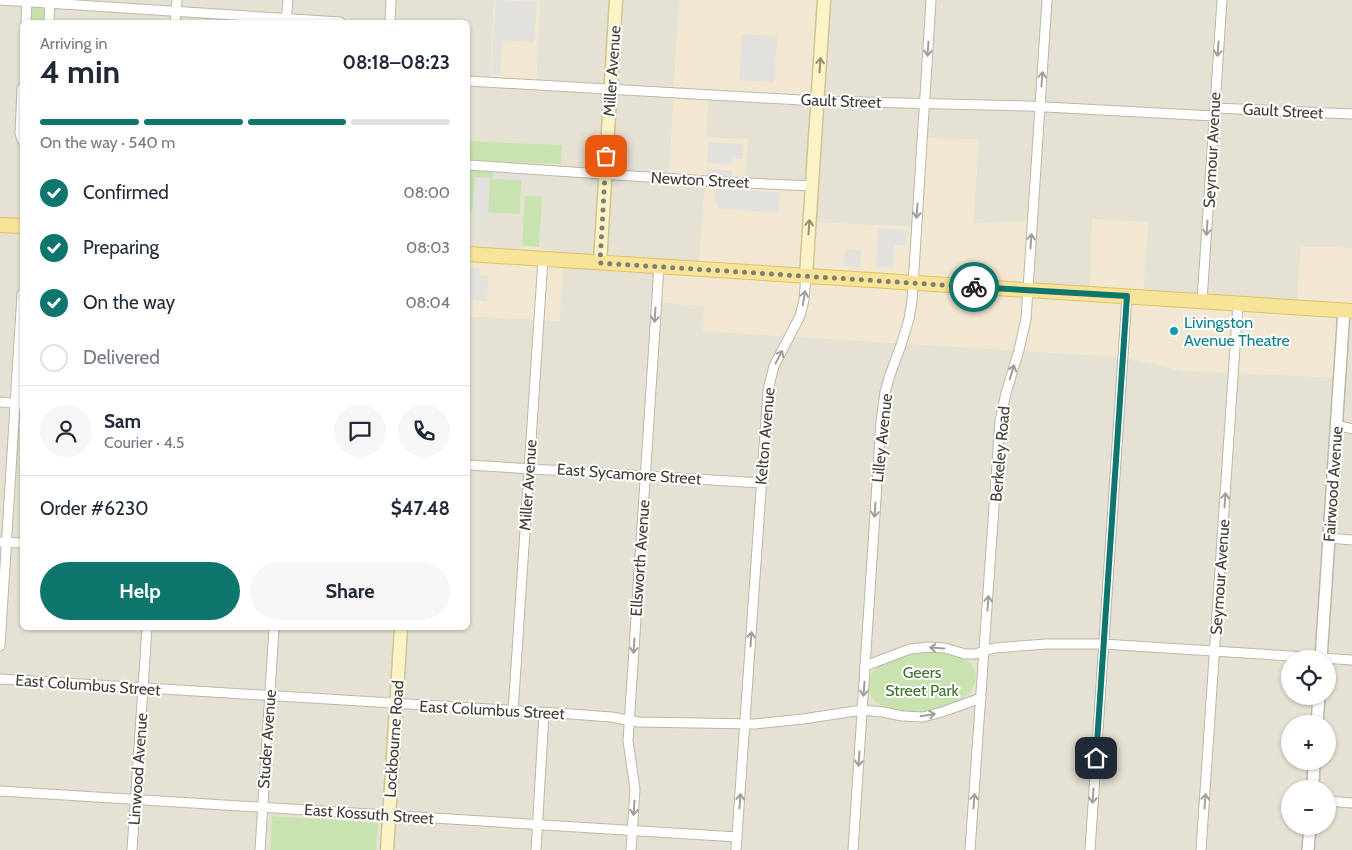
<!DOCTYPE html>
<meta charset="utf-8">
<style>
body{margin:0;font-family:Cabin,sans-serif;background:#f6f6f7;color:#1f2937;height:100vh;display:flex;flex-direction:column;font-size:19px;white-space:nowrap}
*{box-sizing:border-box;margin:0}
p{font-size:16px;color:#747a83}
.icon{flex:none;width:28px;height:28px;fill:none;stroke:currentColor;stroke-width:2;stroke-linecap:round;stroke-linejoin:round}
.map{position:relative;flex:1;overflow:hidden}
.drawer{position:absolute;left:20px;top:20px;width:450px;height:610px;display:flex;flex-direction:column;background:#fff;border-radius:8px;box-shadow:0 1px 4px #0004}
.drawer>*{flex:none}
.buttons{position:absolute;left:1281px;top:650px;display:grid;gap:10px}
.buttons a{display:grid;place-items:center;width:55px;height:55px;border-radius:50%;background:#fff;box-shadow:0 1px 4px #0004;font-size:25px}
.pin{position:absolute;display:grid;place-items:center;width:42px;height:42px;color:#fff;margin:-21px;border-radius:10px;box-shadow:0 2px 8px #0006}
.courier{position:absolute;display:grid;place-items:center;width:50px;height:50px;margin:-25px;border:4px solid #0f766e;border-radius:50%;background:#fff;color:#222;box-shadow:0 1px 6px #0007}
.headline em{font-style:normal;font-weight:700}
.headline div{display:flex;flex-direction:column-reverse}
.headline{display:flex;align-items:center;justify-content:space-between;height:85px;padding:0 20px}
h1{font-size:32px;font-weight:700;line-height:38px}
.bar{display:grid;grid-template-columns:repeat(4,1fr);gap:8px 5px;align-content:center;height:60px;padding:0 20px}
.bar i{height:6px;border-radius:4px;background:#e0e1e3}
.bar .selected{background:#0f766e}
.bar p{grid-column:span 4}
.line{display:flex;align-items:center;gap:12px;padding:0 20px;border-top:1px solid #e0e1e3}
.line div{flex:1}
.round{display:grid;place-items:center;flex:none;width:52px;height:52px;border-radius:26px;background:#f6f6f7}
ol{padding:0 20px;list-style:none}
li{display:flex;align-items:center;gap:15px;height:55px}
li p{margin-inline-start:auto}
li .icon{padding:5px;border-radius:50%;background:#0f766e;color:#fff;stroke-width:4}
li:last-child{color:#747a83}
li i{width:28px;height:28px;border:2px solid #e0e1e3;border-radius:50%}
.button{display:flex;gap:10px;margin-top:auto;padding:10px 20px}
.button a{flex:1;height:58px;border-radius:30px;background:#0f766e;color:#fff;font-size:20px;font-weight:700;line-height:58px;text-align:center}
.button a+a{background:#f6f6f7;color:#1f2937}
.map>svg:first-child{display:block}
</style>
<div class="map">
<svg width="1352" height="850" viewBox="0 0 1352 850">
<rect width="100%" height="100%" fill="#f1efe5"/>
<!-- residential -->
<g fill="#e5e1d3" fill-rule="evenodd">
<path d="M0 0H494L490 82 536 84 540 0H679L669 178 705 180 699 268 655 302 705 306 703 331 1123 357 1184 371 1346 319 1352 311V850H376L377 823 272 816 270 850H0ZM22 22H468V141L562 145 561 164 522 163 520 214 468 212V253L513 255 522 246 539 247 560 321 468 316V628H22ZM1290 659H1328V696H1290ZM1290 724H1328V761H1290ZM1290 789H1328V826H1290Z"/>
<path d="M823 0H1352V248L1301 247 1297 305 1143 296 1148 223 1093 219 1090 292 1028 288 973 223 979 140 916 227 808 222 745 183 706 137 708 95Z"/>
</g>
<!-- commercial -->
<g fill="#f2e7d1">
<path d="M494 0H540L536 84 490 82Z"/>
<path d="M679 0H823L818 102 708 95 706 137 748 139 745 183 811 186 809 222 915 227 921 138 979 139 973 223 1033 221 1028 288 1090 292 1092 219 1148 222 1143 296 1297 305 1301 247 1352 248V311L1346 319 1341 378 1184 371 1123 357 703 331 704 306 655 302 658 265 699 268 705 180 669 178Z"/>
<path d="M522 246 539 247 564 259 560 321 468 316V253L513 255Z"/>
</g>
<!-- green -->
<g fill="#c8e3b0">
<path d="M28 0H48L47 22H27Z"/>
<path d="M468 141 562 145 561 164 522 163 520 214 468 212Z"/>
<path d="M525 196 542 197 539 247 522 246Z"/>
<path d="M914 651C925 651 938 650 949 652 968 656 986 674 969 693 963 699 954 704 946 706 924 713 909 715 886 707 878 705 870 699 869 689 866 664 896 658 914 651Z"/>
<path d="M272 816 378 823 376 850H270Z"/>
</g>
<!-- parking -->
<g fill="#e2e1dd">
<path d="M496 0 537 2 534 42 502 40 500 75 491 74Z"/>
<path d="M742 34 777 36 774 82 739 80Z"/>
<path d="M708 142 743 144 742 159H733L732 164 707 163Z"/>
<path d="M707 169 732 171 731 178 706 177Z"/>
<path d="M493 170 529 172 528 180 493 179Z"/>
<path d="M475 177 490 178 488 216 472 215Z"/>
<path d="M715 188 780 193 779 213 718 208V203H714Z"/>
<path d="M878 228 907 230 906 245H894L893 268 876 267Z"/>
<path d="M845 249 861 250 860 267 844 266Z"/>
<path d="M468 267 480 268V275L488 276 487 301 471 300 470 312H468Z"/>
</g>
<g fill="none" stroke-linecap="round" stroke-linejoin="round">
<defs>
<g id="minor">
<path d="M0 0 340 22"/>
<path d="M26 22 27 0"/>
<path d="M49 22 50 0"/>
<path d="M175 22 177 0"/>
<path d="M286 22 288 0"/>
<path d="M390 22 391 0"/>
<path d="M468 81 818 101 1027 106 1214 116"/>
<path d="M22 88 20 133 22 140"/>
<path d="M1215 108 1352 114"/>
<path d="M468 165 723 182 812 186"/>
<path d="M1202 301 1222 0"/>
<path d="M0 402 22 404"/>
<path d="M1337 425 1352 429"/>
<path d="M468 465 761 483"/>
<path d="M1329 538 1352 540"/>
<path d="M0 542 22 543"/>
<path d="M0 646 22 294"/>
<path d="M865 666 910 649 928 647 945 648 965 654H975L994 648 1046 644H1103L1352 660"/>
<path d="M0 679 571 714 611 717 639 722 755 724 803 719 862 710 883 712 902 716 923 717 942 712 981 698"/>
<path d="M513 712 543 259"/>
<path d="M0 791 737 837"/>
<path d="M1328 801 1352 803"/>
<path d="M132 850 147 628"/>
<path d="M260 850 274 628"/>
<path d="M536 850 544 714"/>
<path d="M631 850 635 789 628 741 659 266"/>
<path d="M736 850 768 390 774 366 800 316 804 300 806 276"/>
<path d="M853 850 881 422 885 392 890 375 901 345 909 319 912 301 931 0"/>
<path d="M970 850 1000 421 1006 393 1019 350 1026 319 1047 0"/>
<path d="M1090 850 1127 296"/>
<path d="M1201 850 1238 303"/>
</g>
<g id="tertiary">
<path d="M1321 659 1344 310"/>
<path d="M1317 724 1319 696"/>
<path d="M1313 789 1314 761"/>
<path d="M1308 850 1310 826"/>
</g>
<g id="secondary">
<path d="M600 263 616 0"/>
<path d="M806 276 824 0"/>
<path d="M387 850 401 628"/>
</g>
<g id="primary">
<path d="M0 225 22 226"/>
<path d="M468 254 1352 311"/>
</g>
</defs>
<!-- minor casing -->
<use href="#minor" stroke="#bcb7a8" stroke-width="11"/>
<!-- tertiary casing -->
<use href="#tertiary" stroke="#bcb7a8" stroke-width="14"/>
<!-- secondary casing -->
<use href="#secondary" stroke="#cfc497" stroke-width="15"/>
<!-- primary casing -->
<use href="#primary" stroke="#dbc269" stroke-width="16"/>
<!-- minor -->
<use href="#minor" stroke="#fff" stroke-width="9"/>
<!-- tertiary -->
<use href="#tertiary" stroke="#fff" stroke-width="11"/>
<!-- secondary -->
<use href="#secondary" stroke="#fbf2c5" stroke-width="12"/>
<!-- primary -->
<use href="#primary" stroke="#f8e498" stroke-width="14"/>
</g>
<!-- one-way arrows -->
<defs><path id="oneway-shaft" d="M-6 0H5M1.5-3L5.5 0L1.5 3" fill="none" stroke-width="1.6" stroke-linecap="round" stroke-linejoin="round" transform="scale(1.25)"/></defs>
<g stroke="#a19f9a">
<use href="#oneway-shaft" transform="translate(928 49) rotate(94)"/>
<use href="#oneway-shaft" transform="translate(1218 49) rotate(94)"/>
<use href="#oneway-shaft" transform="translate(1042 79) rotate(-86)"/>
<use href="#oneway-shaft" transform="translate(917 211) rotate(94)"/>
<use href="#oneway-shaft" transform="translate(1207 228) rotate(94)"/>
<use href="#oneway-shaft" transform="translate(1031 241) rotate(-86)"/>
<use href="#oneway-shaft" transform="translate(804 298) rotate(-81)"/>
<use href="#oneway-shaft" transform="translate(655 315) rotate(94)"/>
<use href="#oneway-shaft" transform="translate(779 357) rotate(-62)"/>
<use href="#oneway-shaft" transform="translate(1012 372) rotate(-73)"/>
<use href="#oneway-shaft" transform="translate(1225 500) rotate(-86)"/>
<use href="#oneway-shaft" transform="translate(875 510) rotate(94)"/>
<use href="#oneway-shaft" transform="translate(988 603) rotate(-86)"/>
<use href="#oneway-shaft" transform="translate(751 639) rotate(-86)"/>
<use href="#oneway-shaft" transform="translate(634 646) rotate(94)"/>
<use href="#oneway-shaft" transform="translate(937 648) rotate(-176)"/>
<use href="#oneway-shaft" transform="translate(864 689) rotate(94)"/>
<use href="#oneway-shaft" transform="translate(928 715) rotate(-10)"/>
<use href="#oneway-shaft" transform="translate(859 759) rotate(94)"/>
<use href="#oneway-shaft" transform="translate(1093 796) rotate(94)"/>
<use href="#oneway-shaft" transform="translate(740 801) rotate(-86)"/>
<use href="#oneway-shaft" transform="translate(974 801) rotate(-86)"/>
<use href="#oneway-shaft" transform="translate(1205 801) rotate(-86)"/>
<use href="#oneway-shaft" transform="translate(634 808) rotate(94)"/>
</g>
<g stroke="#969076">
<use href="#oneway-shaft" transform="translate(820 65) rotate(-87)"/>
<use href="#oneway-shaft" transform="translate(809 227) rotate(-86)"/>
</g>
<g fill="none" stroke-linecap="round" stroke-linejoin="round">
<!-- done -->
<path stroke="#807d73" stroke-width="5" stroke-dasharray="0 9" d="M606 156 600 263 974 287"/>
<!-- route -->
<path stroke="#0f766e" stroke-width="6" d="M974 287 1127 296 1096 758"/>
</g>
<!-- markers -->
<circle fill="#0f9aa8" stroke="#fff" stroke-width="2" cx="1174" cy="331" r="5"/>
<g text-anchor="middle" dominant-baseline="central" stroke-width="4" stroke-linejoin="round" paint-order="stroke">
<!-- street labels -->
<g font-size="16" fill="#433f35" stroke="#fff">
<text transform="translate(612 71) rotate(-86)">Miller Avenue</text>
<text transform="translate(841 101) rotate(2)">Gault Street</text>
<text transform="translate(1283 111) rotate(3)">Gault Street</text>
<text transform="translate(1212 150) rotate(-87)">Seymour Avenue</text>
<text transform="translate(700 180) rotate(3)">Newton Street</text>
<text transform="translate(765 436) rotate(-85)">Kelton Avenue</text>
<text transform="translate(882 438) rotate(-84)">Lilley Avenue</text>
<text transform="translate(1000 454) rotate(-85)">Berkeley Road</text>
<text transform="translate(629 474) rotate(4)">East Sycamore Street</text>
<text transform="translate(1333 484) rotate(-86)">Fairwood Avenue</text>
<text transform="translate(528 485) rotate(-86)">Miller Avenue</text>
<text transform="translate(640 558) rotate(-86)">Ellsworth Avenue</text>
<text transform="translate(1220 577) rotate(-86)">Seymour Avenue</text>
<text transform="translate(88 685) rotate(4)">East Columbus Street</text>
<text transform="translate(492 710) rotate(3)">East Columbus Street</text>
<text transform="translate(267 739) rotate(-86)">Studer Avenue</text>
<text transform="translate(394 739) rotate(-86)">Lockbourne Road</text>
<text transform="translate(138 769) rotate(-86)">Linwood Avenue</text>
<text transform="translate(369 814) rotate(4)">East Kossuth Street</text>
</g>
<!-- culture labels -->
<g font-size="16" fill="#0d838f" stroke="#fff" text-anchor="start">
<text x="1184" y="322">Livingston<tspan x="1184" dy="18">Avenue Theatre</tspan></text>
</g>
<!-- park labels -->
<g font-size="16" fill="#41712c" stroke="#fff">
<text x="922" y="672">Geers<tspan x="922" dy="18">Street Park</tspan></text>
</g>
</g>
</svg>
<div class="buttons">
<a><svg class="icon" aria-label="locate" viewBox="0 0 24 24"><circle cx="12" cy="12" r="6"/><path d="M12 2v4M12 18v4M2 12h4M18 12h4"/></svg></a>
<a>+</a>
<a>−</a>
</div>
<div class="pin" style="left:606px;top:156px;background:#ea580c"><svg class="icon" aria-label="bag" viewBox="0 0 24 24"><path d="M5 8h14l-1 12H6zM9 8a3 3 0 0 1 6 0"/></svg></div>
<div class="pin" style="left:1096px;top:758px;background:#1f2937"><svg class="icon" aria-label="home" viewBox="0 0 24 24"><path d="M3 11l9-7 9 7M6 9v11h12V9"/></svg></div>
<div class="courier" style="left:974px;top:287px"><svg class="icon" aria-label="bike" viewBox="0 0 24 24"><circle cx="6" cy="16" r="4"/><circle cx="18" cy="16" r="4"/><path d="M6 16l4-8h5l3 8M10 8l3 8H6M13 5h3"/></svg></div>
<section class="drawer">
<div class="headline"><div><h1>4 min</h1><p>Arriving in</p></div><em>08:18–08:23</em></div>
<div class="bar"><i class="selected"></i><i class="selected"></i><i class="selected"></i><i></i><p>On the way · 540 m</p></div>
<ol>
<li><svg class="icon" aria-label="check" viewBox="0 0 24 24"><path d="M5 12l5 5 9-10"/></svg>Confirmed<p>08:00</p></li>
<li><svg class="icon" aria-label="check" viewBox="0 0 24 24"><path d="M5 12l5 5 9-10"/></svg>Preparing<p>08:03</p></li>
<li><svg class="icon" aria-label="check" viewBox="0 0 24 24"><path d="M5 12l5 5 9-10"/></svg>On the way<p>08:04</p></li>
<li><i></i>Delivered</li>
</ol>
<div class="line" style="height:90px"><a class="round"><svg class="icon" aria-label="person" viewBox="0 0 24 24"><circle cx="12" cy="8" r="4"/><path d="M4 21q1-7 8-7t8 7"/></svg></a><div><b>Sam</b><p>Courier · 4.5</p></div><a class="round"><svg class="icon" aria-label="chat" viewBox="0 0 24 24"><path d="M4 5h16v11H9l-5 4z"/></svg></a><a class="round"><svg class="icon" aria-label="phone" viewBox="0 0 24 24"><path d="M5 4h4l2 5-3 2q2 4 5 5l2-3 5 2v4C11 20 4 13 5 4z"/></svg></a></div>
<div class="line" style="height:65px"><div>Order #6230</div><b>$47.48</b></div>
<div class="button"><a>Help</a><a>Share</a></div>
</section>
</div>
